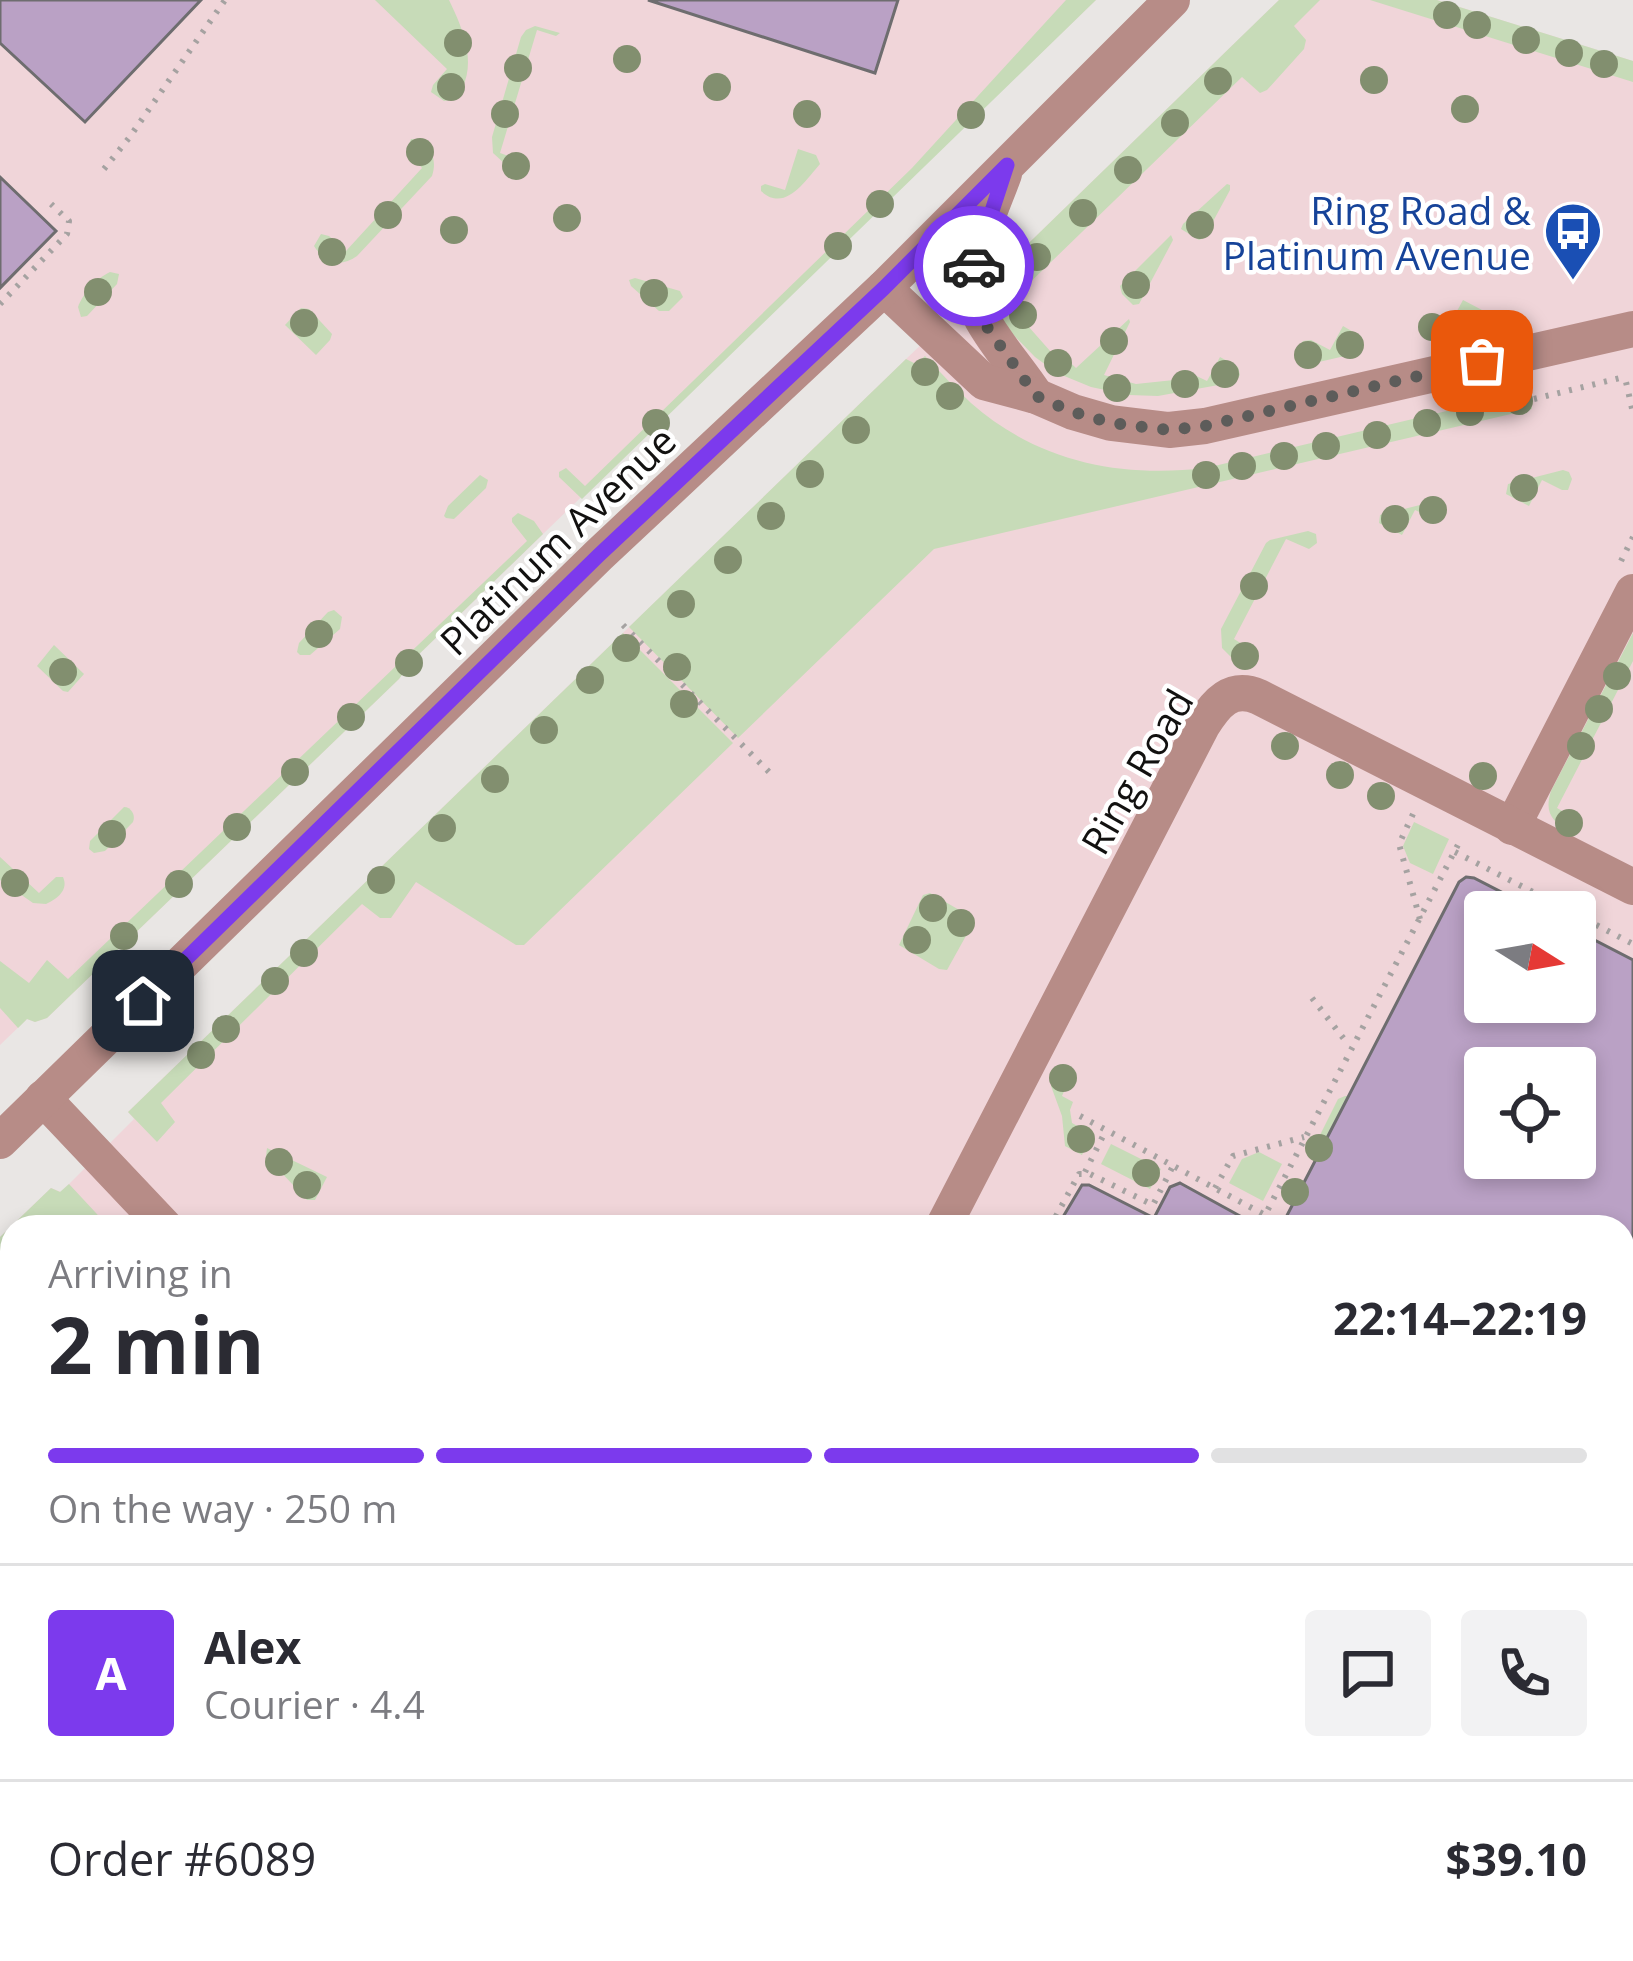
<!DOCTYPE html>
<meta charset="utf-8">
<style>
body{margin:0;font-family:"Open Sans",sans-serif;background:#f2f2f3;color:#2b2b33;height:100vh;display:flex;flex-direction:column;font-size:45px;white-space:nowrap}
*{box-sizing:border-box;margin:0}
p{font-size:39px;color:#7c7c81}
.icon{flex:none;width:66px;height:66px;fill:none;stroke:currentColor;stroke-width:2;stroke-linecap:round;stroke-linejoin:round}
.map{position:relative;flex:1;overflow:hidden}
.panel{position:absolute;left:0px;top:1215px;width:1635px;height:747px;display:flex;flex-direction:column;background:#fff;border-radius:36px 36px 0 0;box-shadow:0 6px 18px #0003}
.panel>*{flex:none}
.needle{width:78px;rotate:101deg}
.buttons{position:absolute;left:1464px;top:891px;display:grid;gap:24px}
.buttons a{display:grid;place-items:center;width:132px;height:132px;border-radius:12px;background:#fff;box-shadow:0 6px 18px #0003;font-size:60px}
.pin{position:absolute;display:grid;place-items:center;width:102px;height:102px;color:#fff;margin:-51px;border-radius:24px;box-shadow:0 6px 18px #0006}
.courier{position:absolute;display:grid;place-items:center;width:120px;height:120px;margin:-60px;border:9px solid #7c3aed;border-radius:50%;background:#fff;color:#222;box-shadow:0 3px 15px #0007}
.overview em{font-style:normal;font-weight:700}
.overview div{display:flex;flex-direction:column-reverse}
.overview{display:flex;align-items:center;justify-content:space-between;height:204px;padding:0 48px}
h1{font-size:78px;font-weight:700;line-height:90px}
.bar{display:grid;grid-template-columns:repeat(4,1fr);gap:18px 12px;align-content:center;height:144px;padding:0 48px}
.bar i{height:15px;border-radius:9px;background:#e1e1e2}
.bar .on{background:#7c3aed}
.bar p{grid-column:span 4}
.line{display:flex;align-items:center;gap:30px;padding:0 48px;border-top:3px solid #e1e1e2}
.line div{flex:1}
.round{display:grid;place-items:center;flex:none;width:126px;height:126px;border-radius:12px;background:#f2f2f3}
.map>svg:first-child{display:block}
</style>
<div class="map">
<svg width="1633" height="1961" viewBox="0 0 1633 1961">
<rect width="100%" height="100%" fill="#e9e6e4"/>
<!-- commercial -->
<g fill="#f0d5d9" fill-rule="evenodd">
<path d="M0 0H1096L543 534 412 661 399 679 47 1018 35 1022 27 1019 0 1045Z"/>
<path d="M1279 0H1437L1633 61V1961H0V1237L51 1188 61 1192 134 1119 128 1112 906 359 961 307 987 290 1002 275 1001 270ZM1485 912H1575V1002H1485ZM1485 1068H1575V1158H1485ZM12 1227H1623V1950H12Z"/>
</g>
<!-- green -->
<g fill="#c7dbb8">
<path d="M375 0H449C464 31 480 69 455 99L444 101 431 92 433 85 447 69Z"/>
<path d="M1066 0H1096L582 499 559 477V472L566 468 585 486 912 168Z"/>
<path d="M1279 0H1320L1294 26 1306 40 1304 49 1267 90 1260 93 1242 77 1018 294 1034 314 1028 326 1051 352H1059L1076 368 1129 319 1130 322 1104 375 1136 384 1174 380 1178 373 1184 370 1207 381 1220 357 1238 367 1240 375 1235 382 1158 396 1129 395 1091 387 1057 373 1035 357 999 320 987 290 1002 275 1001 270Z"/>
<path d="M1370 0H1437L1633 61V82Z"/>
<path d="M535 26 560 33 556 36 537 30 500 153 525 162 524 169 515 173 493 153 492 137 521 37 526 30Z"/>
<path d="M411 139C430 139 438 159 432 176L357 256C340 268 325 263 314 246L321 234 329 236 346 251 422 168 407 150Z"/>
<path d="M798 149 816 155 820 164C804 182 785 213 761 191V186L765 184 785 190Z"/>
<path d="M1227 184 1230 185V190L1204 238 1199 240 1181 229 1183 224Z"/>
<path d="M1171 235 1173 240 1139 304 1133 305 1122 294 1120 286Z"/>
<path d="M110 272 119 274 117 284 87 316 81 317 78 307C83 293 97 278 110 272Z"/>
<path d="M635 278 680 291 683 297 669 311H659L631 286 629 280Z"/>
<path d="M1463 300 1482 310 1484 316 1481 323 1433 335 1420 332 1419 323 1426 314 1450 324Z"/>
<path d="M301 308 309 309 332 334 330 340 316 355 285 325Z"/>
<path d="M1343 326 1362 337 1363 346 1358 353 1310 364H1302L1298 361 1297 350 1303 341 1311 340 1330 350Z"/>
<path d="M925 356C940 372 955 388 971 403 1038 462 1120 478 1206 468L1527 392 1532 409 934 549 738 738 629 627 906 359 916 364Z"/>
<path d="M1563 470 1569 472 1572 479 1568 490H1562L1542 480 1529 506 1506 494 1508 484Z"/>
<path d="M480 475 488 480 486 488 454 519 446 518 444 516 448 506Z"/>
<path d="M1432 502 1442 504 1443 515 1432 518 1415 510 1402 535 1379 523 1380 515Z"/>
<path d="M518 513 534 521 543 534 412 661 399 679 47 1018 35 1022 27 1019 18 1028 0 1008V961L29 983 47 960 68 979 527 541 512 522V518Z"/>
<path d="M1308 531 1316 534 1317 543 1309 549 1286 539 1234 639 1255 652 1253 663 1246 665 1232 658 1222 648 1221 629 1266 543 1270 540Z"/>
<path d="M334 610 342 617 340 629 310 655H300L297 652 299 643 328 612Z"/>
<path d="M623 633 733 743 524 945H516L416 882 391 918H380L362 904 161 1103 175 1122 157 1142 128 1112Z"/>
<path d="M1633 633V661L1557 808 1578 820V830L1571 832C1552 822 1544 813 1551 791Z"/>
<path d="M54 645 84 674 68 692 63 691 37 666Z"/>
<path d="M124 807C131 807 136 815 133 822L105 851 94 853 89 849 90 841Z"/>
<path d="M1414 822 1449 839 1433 874 1410 863 1403 846Z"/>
<path d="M0 857 39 893 56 877H63C69 890 57 899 46 904L33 903 0 880Z"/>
<path d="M930 893 973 918 972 925 947 970 939 969 899 945 923 895Z"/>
<path d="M1067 1069 1071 1075 1062 1096 1073 1102 1070 1110 1072 1123 1092 1134 1082 1155 1065 1146 1062 1116 1051 1086 1057 1073Z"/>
<path d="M1345 1096H1349L1316 1160 1309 1157 1338 1099Z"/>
<path d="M1111 1144 1161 1169 1150 1189 1101 1164Z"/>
<path d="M267 1148 327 1177 315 1200H307L266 1156Z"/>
<path d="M1259 1152 1282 1164 1263 1201 1229 1183 1242 1159Z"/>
<path d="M69 1184 109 1227H87L83 1223 79 1227H45L39 1222 34 1227H12V1248L0 1260V1237L51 1188 60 1192Z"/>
</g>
<!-- building -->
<g fill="#baa1c5" stroke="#6e6d6f" stroke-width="3" fill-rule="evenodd">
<path d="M0 0H201L85 122 0 43Z"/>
<path d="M648 0H898L875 73Z"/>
<path d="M0 177 56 231 0 288Z"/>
<path d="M1466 877 1474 878 1540 912H1485V1002H1575V930L1633 960V1433L1623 1452V1227H1281L1459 882ZM1485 1068H1575V1158H1485Z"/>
<path d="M1180 1183 1260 1227H1057L1082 1185H1089L1154 1218 1170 1187Z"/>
<path d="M1633 1433V1515L1623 1509V1452Z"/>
<path d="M0 1767 12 1780V1950H162L172 1961H0Z"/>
</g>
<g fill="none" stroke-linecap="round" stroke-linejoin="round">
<!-- path -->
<g stroke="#a5a2a1" stroke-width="6" stroke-dasharray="3 9" stroke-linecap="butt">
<path d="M104 169 129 138 225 0"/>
<path d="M0 304 67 234 69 221 51 204"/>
<path d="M1534 399 1620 378 1626 382 1633 413"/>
<path d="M1621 561 1633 537"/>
<path d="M623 625 771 774"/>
<path d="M1413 814 1399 844 1420 919"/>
<path d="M1455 852 1572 912"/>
<path d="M1575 914 1633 944"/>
<path d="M1312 998 1344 1039"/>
<path d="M1080 1116 1265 1215 1461 839"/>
<path d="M1085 1172 1106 1130"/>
<path d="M1215 1188 1233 1156 1304 1137"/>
<path d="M1050 1227 1079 1174H1090L1153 1205 1173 1166"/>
<path d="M0 1744 12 1758"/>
<path d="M197 1950 235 1961"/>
<path d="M435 1950 446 1961"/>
<path d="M574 1961 585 1950"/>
</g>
<!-- minor -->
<g stroke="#b78c87" stroke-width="36">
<path d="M1004 174C989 216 957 275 982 319 997 346 1019 370 1036 396"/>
<path d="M884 288 984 382 1036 396 1073 412 1111 423 1169 430 1205 426 1633 329"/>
<path d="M1512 827 1633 592"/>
<path d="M43 1098 165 1227"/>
<path d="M0 1141 599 555 884 288 1172 0"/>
<path d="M943 1227 1202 726C1216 703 1231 685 1259 697L1633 887"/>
<path d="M1623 1591 1633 1596"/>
<path d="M831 1950 836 1961"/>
<path d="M914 1950 974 1954"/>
</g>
</g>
<!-- trees -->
<g fill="#828f6f">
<circle cx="1447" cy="15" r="14"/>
<circle cx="1477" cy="25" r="14"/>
<circle cx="1526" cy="40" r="14"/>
<circle cx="458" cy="43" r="14"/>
<circle cx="1569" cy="53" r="14"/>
<circle cx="627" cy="59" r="14"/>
<circle cx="1604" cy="64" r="14"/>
<circle cx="518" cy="68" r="14"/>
<circle cx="1374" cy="80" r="14"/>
<circle cx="1218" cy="81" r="14"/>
<circle cx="451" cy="87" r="14"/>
<circle cx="717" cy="87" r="14"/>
<circle cx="1465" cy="109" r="14"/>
<circle cx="505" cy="114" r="14"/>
<circle cx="807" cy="114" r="14"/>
<circle cx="971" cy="115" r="14"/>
<circle cx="1175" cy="123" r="14"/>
<circle cx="420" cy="152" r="14"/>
<circle cx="516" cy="166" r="14"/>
<circle cx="1128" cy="170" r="14"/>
<circle cx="880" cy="204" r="14"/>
<circle cx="1083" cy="213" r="14"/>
<circle cx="388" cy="215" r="14"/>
<circle cx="567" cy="218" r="14"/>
<circle cx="1200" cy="225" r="14"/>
<circle cx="454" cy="230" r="14"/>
<circle cx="838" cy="246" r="14"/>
<circle cx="332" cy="252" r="14"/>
<circle cx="1037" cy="257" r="14"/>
<circle cx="1136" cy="285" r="14"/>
<circle cx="98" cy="292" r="14"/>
<circle cx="654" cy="293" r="14"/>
<circle cx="1003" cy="294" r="14"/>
<circle cx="1023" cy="315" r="14"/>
<circle cx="304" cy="323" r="14"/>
<circle cx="1432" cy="327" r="14"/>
<circle cx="1114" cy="341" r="14"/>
<circle cx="1350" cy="345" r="14"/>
<circle cx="1308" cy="355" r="14"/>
<circle cx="1058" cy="363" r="14"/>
<circle cx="925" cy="372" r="14"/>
<circle cx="1225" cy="374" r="14"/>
<circle cx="1185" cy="384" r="14"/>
<circle cx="1117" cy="388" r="14"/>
<circle cx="950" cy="396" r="14"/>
<circle cx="1519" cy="401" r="14"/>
<circle cx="1470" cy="412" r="14"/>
<circle cx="656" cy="423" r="14"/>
<circle cx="1427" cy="423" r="14"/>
<circle cx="856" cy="430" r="14"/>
<circle cx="1377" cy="435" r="14"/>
<circle cx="1326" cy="446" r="14"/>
<circle cx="1284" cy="456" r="14"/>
<circle cx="1242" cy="466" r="14"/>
<circle cx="810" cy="474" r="14"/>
<circle cx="1206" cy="475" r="14"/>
<circle cx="1524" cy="488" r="14"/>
<circle cx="1433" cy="510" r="14"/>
<circle cx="771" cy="516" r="14"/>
<circle cx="1395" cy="519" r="14"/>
<circle cx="728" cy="560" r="14"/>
<circle cx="1254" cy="586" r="14"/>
<circle cx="681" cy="604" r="14"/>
<circle cx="319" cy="634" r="14"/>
<circle cx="626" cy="648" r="14"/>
<circle cx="1245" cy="656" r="14"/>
<circle cx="409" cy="663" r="14"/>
<circle cx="677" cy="667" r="14"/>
<circle cx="63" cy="672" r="14"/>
<circle cx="1617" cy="676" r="14"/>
<circle cx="590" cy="680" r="14"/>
<circle cx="684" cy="704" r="14"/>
<circle cx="1599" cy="709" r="14"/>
<circle cx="351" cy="717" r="14"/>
<circle cx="544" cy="730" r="14"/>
<circle cx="1285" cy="746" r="14"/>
<circle cx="1581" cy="746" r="14"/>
<circle cx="295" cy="772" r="14"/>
<circle cx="1340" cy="775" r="14"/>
<circle cx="1483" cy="776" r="14"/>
<circle cx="495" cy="779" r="14"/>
<circle cx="1381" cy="796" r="14"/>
<circle cx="1569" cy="823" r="14"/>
<circle cx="237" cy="827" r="14"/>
<circle cx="442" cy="828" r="14"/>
<circle cx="112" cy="834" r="14"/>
<circle cx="381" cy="880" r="14"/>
<circle cx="15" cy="883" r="14"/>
<circle cx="179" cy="884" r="14"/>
<circle cx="933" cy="908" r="14"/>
<circle cx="961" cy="923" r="14"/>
<circle cx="124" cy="936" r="14"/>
<circle cx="917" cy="940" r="14"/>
<circle cx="304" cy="953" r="14"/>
<circle cx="275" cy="981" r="14"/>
<circle cx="226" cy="1029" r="14"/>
<circle cx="201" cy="1055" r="14"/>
<circle cx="1063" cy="1078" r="14"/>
<circle cx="1081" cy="1139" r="14"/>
<circle cx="1319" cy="1148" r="14"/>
<circle cx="279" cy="1162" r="14"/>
<circle cx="1146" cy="1173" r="14"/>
<circle cx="307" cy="1185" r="14"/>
<circle cx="1295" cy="1192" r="14"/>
</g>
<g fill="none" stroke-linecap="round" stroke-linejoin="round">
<!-- done -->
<path stroke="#5d5c5a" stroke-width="12" stroke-dasharray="0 21.6" d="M974 266 975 296 980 317 1036 396 1073 412 1111 423 1169 430 1205 426 1482 361"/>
<!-- route -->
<path stroke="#7c3aed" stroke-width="15" d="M143 1001 599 555 884 288 1007 165 974 266"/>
</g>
<!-- icons -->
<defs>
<symbol id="bus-pin" viewBox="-11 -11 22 30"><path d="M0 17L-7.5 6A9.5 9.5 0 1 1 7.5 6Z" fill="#1a4fb4" stroke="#fff"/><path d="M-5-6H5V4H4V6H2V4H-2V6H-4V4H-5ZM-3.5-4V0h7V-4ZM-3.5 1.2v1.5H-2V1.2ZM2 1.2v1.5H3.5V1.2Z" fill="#fff"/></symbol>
</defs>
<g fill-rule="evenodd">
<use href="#bus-pin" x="1540" y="198" width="66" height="90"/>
</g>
<g text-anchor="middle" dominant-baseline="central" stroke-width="9" stroke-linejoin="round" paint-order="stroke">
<!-- transit labels -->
<g font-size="39" fill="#164399" stroke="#fff" text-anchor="end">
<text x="1531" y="209">Ring Road &amp;<tspan x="1531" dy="45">Platinum Avenue</tspan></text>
</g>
<!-- street labels -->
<g font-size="39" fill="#121110" stroke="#fff">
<text transform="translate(557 540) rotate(-44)">Platinum Avenue</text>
<text transform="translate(1136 771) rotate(-60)">Ring Road</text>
</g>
</g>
</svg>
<div class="buttons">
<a><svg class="needle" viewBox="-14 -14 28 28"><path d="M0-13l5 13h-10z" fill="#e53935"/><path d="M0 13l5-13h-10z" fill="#7c7c81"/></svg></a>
<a><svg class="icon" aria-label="locate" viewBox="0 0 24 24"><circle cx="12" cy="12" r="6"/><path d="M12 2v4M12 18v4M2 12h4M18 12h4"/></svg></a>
</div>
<div class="pin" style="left:1482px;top:361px;background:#ea580c"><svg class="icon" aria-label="bag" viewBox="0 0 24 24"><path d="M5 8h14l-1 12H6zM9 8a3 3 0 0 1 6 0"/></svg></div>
<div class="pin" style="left:143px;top:1001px;background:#1f2937"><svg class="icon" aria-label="home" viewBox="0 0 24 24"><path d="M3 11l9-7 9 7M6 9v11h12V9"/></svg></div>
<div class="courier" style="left:974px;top:266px"><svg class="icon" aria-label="car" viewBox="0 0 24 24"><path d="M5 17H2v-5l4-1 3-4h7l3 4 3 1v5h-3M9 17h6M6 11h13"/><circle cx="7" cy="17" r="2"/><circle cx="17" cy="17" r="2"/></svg></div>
<section class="panel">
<div class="overview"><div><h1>2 min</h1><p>Arriving in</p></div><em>22:14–22:19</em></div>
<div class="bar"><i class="on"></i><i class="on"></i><i class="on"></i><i></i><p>On the way · 250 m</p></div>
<div class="line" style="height:216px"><b class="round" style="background:#7c3aed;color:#fff">A</b><div><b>Alex</b><p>Courier · 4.4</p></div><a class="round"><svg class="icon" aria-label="chat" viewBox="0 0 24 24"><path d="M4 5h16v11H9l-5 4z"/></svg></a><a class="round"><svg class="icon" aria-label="phone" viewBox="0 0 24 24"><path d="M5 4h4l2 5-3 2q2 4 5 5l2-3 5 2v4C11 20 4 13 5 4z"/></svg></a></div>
<div class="line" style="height:156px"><div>Order #6089</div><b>$39.10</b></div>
</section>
</div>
